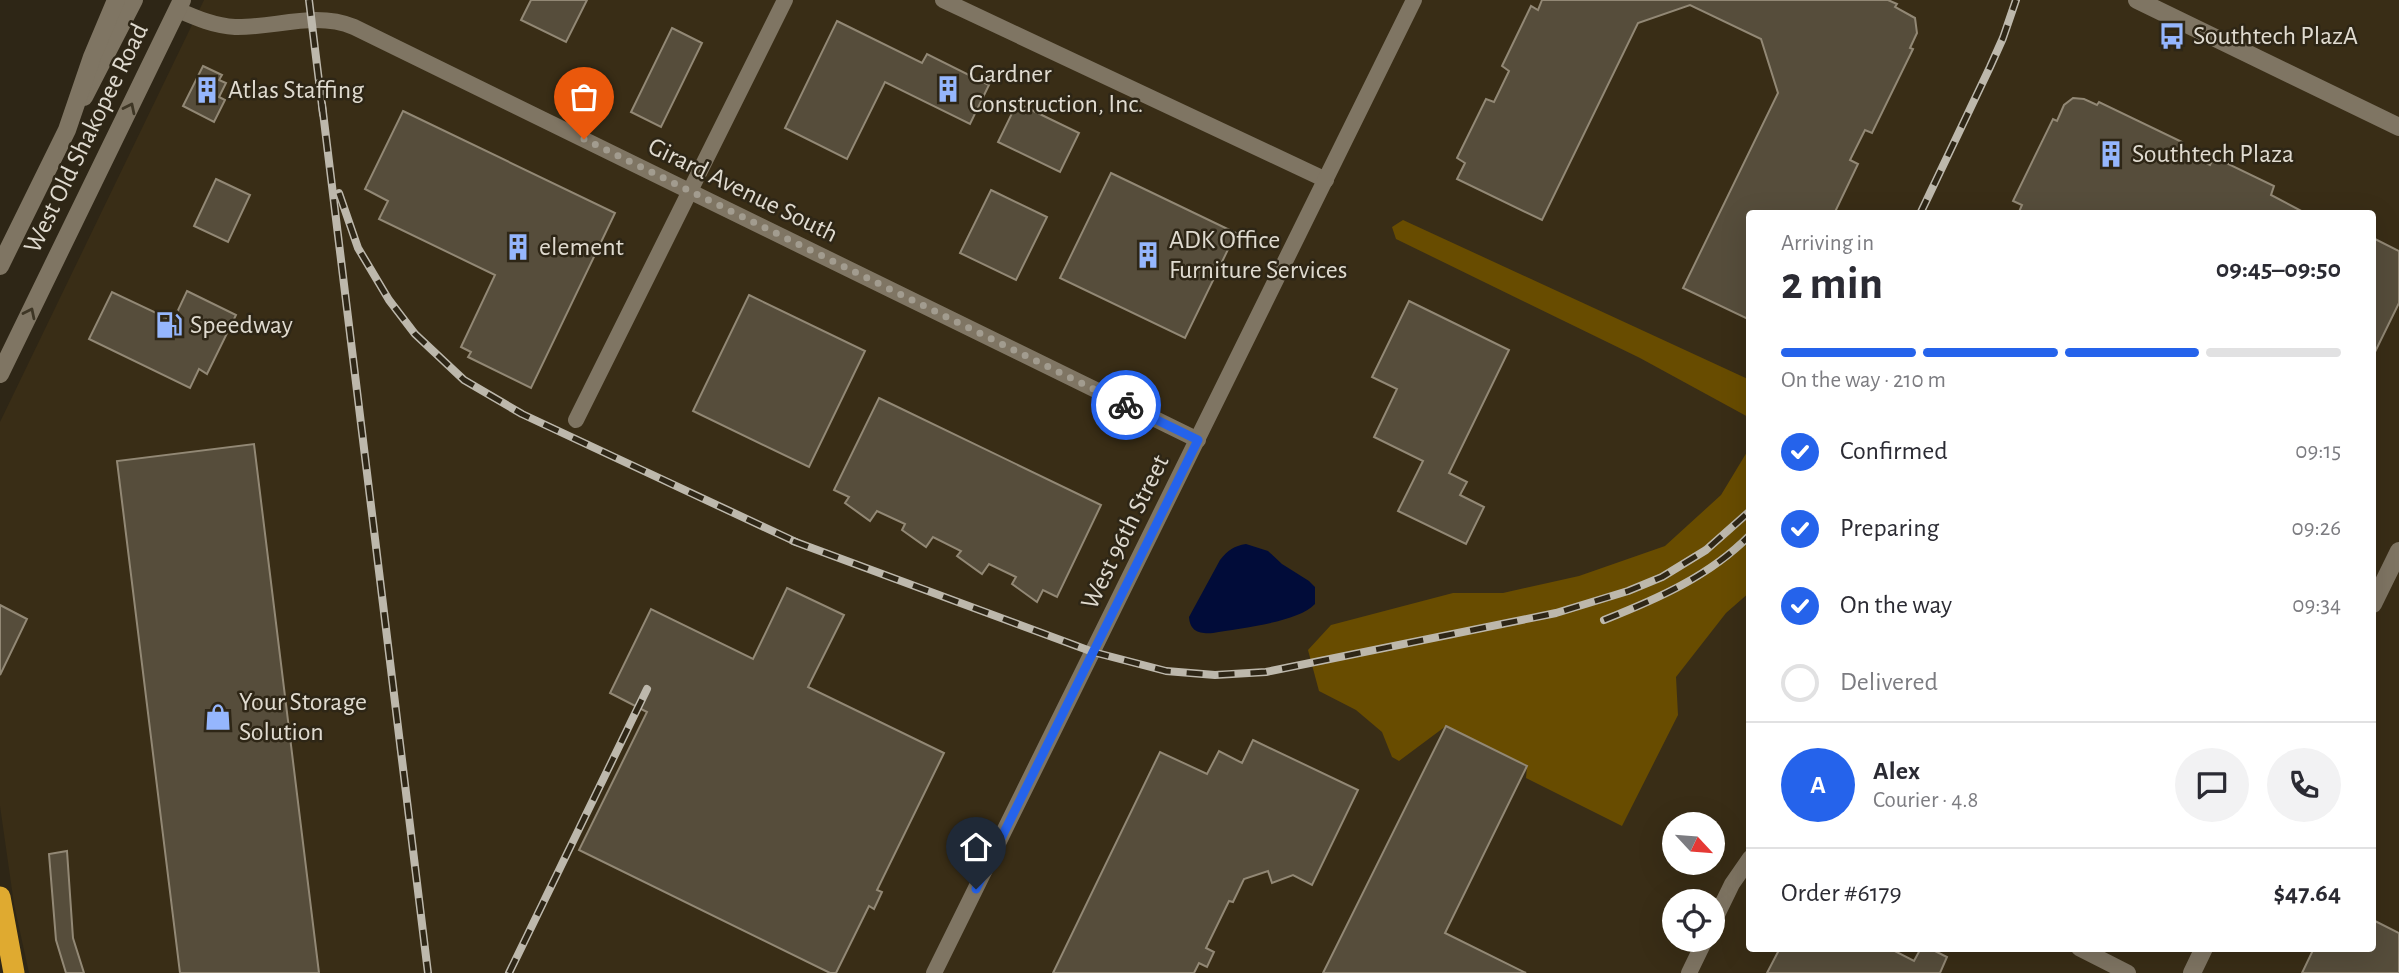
<!DOCTYPE html>
<meta charset="utf-8">
<style>
body{margin:0;font-family:"Alegreya Sans",sans-serif;background:#f2f2f3;color:#2b2b33;height:100vh;display:flex;flex-direction:column;font-size:26px;white-space:nowrap}
*{box-sizing:border-box;margin:0}
p{font-size:23px;color:#7c7c81}
.icon{flex:none;width:38px;height:38px;fill:none;stroke:currentColor;stroke-width:2;stroke-linecap:round;stroke-linejoin:round}
.map{position:relative;flex:1;overflow:hidden}
.side{position:absolute;left:1746px;top:210px;width:630px;height:742px;display:flex;flex-direction:column;background:#fff;border-radius:7px;box-shadow:0 7px 28px #0002}
.side>*{flex:none}
.needle{width:46px;rotate:116deg}
.fabs{position:absolute;left:1662px;top:812px;display:grid;gap:14px}
.fabs a{display:grid;place-items:center;width:63px;height:63px;border-radius:50%;background:#fff;box-shadow:0 7px 28px #0002;font-size:35px}
.pin{position:absolute;display:grid;place-items:center;width:60px;height:60px;color:#fff;margin:-72px -30px;border-radius:50% 50% 50% 0;rotate:-45deg;box-shadow:0 0 7px #0007}
.pin .icon{rotate:45deg}
.courier{position:absolute;display:grid;place-items:center;width:70px;height:70px;margin:-35px;border:5px solid #2563eb;border-radius:50%;background:#fff;color:#222;box-shadow:0 2px 9px #0007}
.headline em{font-style:normal;font-weight:600}
.headline div{display:flex;flex-direction:column-reverse}
.headline{display:flex;align-items:center;justify-content:space-between;height:119px;padding:0 35px}
h1{font-size:46px;font-weight:600;line-height:52px}
.bar{display:grid;grid-template-columns:repeat(4,1fr);gap:10px 7px;align-content:center;height:84px;padding:0 35px}
.bar i{height:9px;border-radius:5px;background:#e1e1e2}
.bar .on{background:#2563eb}
.bar p{grid-column:span 4}
.line{display:flex;align-items:center;gap:18px;padding:0 35px;border-top:2px solid #e1e1e2}
.line div{flex:1}
.round{display:grid;place-items:center;flex:none;width:74px;height:74px;border-radius:37px;background:#f2f2f3}
ol{padding:0 35px;list-style:none}
li{display:flex;align-items:center;gap:21px;height:77px}
li p{margin-inline-start:auto}
li .icon{padding:7px;border-radius:50%;background:#2563eb;color:#fff;stroke-width:4}
li:last-child{color:#7c7c81}
li i{width:38px;height:38px;border:4px solid #e1e1e2;border-radius:50%}
.map>svg:first-child{display:block}
</style>
<div class="map">
<svg width="2399" height="973" viewBox="0 0 2399 973">
<rect width="100%" height="100%" fill="#2e2616"/>
<!-- built -->
<path fill="#392d16" fill-rule="evenodd" d="M204 0H2399V973H29L14 904 0 806V422ZM1750 214H2373V948H1750ZM1675 824H1713V863H1675ZM1675 901H1713V940H1675Z"/>
<!-- forest -->
<g fill="#684c00">
<path d="M1403 220 1750 380V418L1640 358 1396 239 1392 227Z"/>
<path d="M1750 447V592L1726 613 1676 677 1678 715 1622 826 1526 778 1527 766 1446 726 1399 761 1392 757 1382 732 1356 710 1319 691 1308 650 1331 625 1453 593H1503L1579 576 1665 546 1721 495Z"/>
</g>
<!-- water -->
<path fill="#010c39" d="M1246 544 1268 551 1282 564 1309 581 1315 587V604C1297 623 1239 628 1213 633 1200 634 1190 632 1189 617L1220 560C1228 550 1234 546 1246 544Z"/>
<!-- building -->
<g fill="#564d3b" stroke="#928875" stroke-width="2">
<path d="M531 0H587L566 42 521 20Z"/>
<path d="M1542 0H1888L1897 4 1895 7 1915 18 1917 33 1910 48 1913 49 1872 133 1865 130 1850 160 1858 164 1834 214H1750V320L1683 288 1778 93 1761 39 1690 5 1638 23 1542 220 1457 179 1465 163 1457 158 1486 99 1494 102 1509 71 1502 66 1531 6 1538 10Z"/>
<path d="M837 21 922 63 927 54 989 85 970 124 885 82 847 159 785 128Z"/>
<path d="M672 28 702 43 661 127 631 112Z"/>
<path d="M203 66 222 75 219 80 226 83 219 97 225 100 214 122 183 106Z"/>
<path d="M2073 98 2084 99 2097 105 2099 102 2182 142 2178 150 2210 165 2214 157 2274 186 2271 195 2307 214H2018L2022 205 2013 201 2053 119 2057 121 2064 105Z"/>
<path d="M1017 103 1079 133 1060 172 998 142Z"/>
<path d="M403 111 615 213 531 388 468 357 471 352 461 347 495 275 379 219 388 201 365 189Z"/>
<path d="M1111 173 1236 233 1185 338 1060 278Z"/>
<path d="M216 179 250 195 228 242 194 226Z"/>
<path d="M991 190 1047 217 1016 280 960 253Z"/>
<path d="M2373 238 2399 251V303L2373 356Z"/>
<path d="M187 291 236 315 207 374 199 369 190 388 89 339 112 292 173 321Z"/>
<path d="M749 295 865 351 809 467 693 411Z"/>
<path d="M1409 301 1509 350 1449 473 1467 482 1460 495 1484 507 1466 544 1398 511 1423 461 1374 437 1397 389 1372 377Z"/>
<path d="M879 398 1101 505 1057 597 1043 590 1037 602 1012 584 1016 577 989 564 982 574 957 556 961 551 933 537 926 547 902 530 905 524 877 511 870 521 845 503 849 497 834 490Z"/>
<path d="M254 444 319 973H180L117 461Z"/>
<path d="M787 588 844 615 808 687 944 753 877 890 882 892 874 909 869 906 836 973H830L579 850 647 712 610 693 651 609 753 659Z"/>
<path d="M0 605 27 619 0 675Z"/>
<path d="M1446 726 1527 766 1445 933 1526 973H1323Z"/>
<path d="M1253 740 1358 790 1312 885 1293 875 1272 883 1268 871 1244 879 1233 902 1229 901 1206 948 1214 952 1207 967 1199 963 1194 973H1053L1160 752 1207 774 1219 751 1242 763Z"/>
<path d="M67 851 73 938 84 973H66L56 940 49 854Z"/>
<path d="M2373 920 2399 933V973H2302L2314 948H2373Z"/>
<path d="M1780 948H1889L1914 961 1921 948H1929L1947 957 1940 973H1767Z"/>
</g>
<g fill="none" stroke-linecap="round" stroke-linejoin="round">
<!-- minor -->
<g stroke="#7f7563" stroke-width="16">
<path d="M943 0 1326 180"/>
<path d="M178 10C196 18 215 26 235 27 275 28 315 11 354 27L1198 440"/>
<path d="M576 420 785 0"/>
<path d="M1713 923 1732 884 1750 858"/>
<path d="M2079 948 2128 973"/>
<path d="M934 973 1414 0"/>
<path d="M1689 973 1705 940"/>
</g>
<!-- tertiary -->
<g stroke="#7f7563" stroke-width="18">
<path d="M2137 0 2399 127"/>
<path d="M84 97 134 0"/>
<path d="M2373 604 2399 551"/>
<path d="M2192 973 2204 948"/>
</g>
<!-- secondary -->
<g stroke="#7f7563" stroke-width="18">
<path d="M0 266 67 130 92 57 116 0"/>
<path d="M0 374 182 0"/>
</g>
<!-- motorway -->
<path stroke="#dfaa30" stroke-width="21" d="M0 897 14 973"/>
<defs>
<g id="rail">
<path d="M309 0 323 114"/>
<path d="M322 104 428 973"/>
<path d="M339 193 358 248 389 300 415 334 464 380 522 414 796 542"/>
<path d="M1920 214 1990 67 2003 38 2016 0"/>
<path d="M793 541 1093 652 1166 671 1215 675 1266 672 1556 613 1628 591 1662 577 1706 550 1750 511"/>
<path d="M1604 620C1657 599 1710 576 1750 535"/>
<path d="M509 973 647 689"/>
</g>
</defs>
<!-- rail casing -->
<use href="#rail" stroke="#bdb8ac" stroke-width="8"/>
<!-- rail -->
<use href="#rail" stroke="#2e2616" stroke-width="5" stroke-dasharray="16" stroke-linecap="butt"/>
</g>
<!-- one-way arrows -->
<defs><path id="oneway-chevron" d="M-2-3.5L2.5 0L-2 3.5" fill="none" stroke-width="1.6" stroke-linecap="round" stroke-linejoin="round" transform="scale(1.75)"/></defs>
<g stroke="#3e3625">
<use href="#oneway-chevron" transform="translate(130 108) rotate(-64)"/>
<use href="#oneway-chevron" transform="translate(30 313) rotate(-64)"/>
</g>
<g fill="none" stroke-linecap="round" stroke-linejoin="round">
<!-- done -->
<path stroke="#a29c8f" stroke-width="7" stroke-dasharray="0 12.6" d="M584 139 1126 405"/>
<!-- route -->
<path stroke="#2563eb" stroke-width="9" d="M976 889 1198 440 1126 405"/>
</g>
<!-- icons -->
<defs>
<symbol id="bus-bare" viewBox="-9 -9 18 18"><path d="M-5-6H5V4H4V6H2V4H-2V6H-4V4H-5ZM-3.5-4V0h7V-4ZM-3.5 1.2v1.5H-2V1.2ZM2 1.2v1.5H3.5V1.2Z" fill="#95b6fd" stroke="#2e2616" stroke-width="2.5" paint-order="stroke"/></symbol>
<symbol id="building-bare" viewBox="-9 -9 18 18"><path d="M-4-6H4V6H1V3H-1V6H-4ZM-2.5-4.3h1.7v1.8h-1.7ZM.8-4.3h1.7v1.8H.8ZM-2.5-1h1.7V.8h-1.7ZM.8-1h1.7V.8H.8Z" fill="#95b6fd" stroke="#2e2616" stroke-width="2.5" paint-order="stroke"/></symbol>
<symbol id="fuel-bare" viewBox="-9 -9 18 18"><path d="M-5.5-6h7V0h2V4h1.3V-2.5L3-4.5l.8-.8L6-3V5H2.5V1h-1V6h-7ZM-4.2-4.7v3.2H.2V-4.7Z" fill="#95b6fd" stroke="#2e2616" stroke-width="2.5" paint-order="stroke"/></symbol>
<symbol id="shop-bare" viewBox="-9 -9 18 18"><path d="M-5-2.5h2.3a2.7 3.5 0 0 1 5.4 0H5L5.5 6h-11ZM-1.5-2.5h3a1.5 2.3 0 0 0-3 0Z" fill="#95b6fd" stroke="#2e2616" stroke-width="2.5" paint-order="stroke"/></symbol>
</defs>
<g fill-rule="evenodd">
<use href="#bus-bare" x="2153" y="17" width="38" height="38"/>
<use href="#building-bare" x="929" y="70" width="38" height="38"/>
<use href="#building-bare" x="188" y="71" width="38" height="38"/>
<use href="#building-bare" x="2092" y="135" width="38" height="38"/>
<use href="#building-bare" x="499" y="228" width="38" height="38"/>
<use href="#building-bare" x="1129" y="236" width="38" height="38"/>
<use href="#fuel-bare" x="150" y="306" width="38" height="38"/>
<use href="#shop-bare" x="199" y="698" width="38" height="38"/>
</g>
<g text-anchor="middle" dominant-baseline="central" stroke-width="5" stroke-linejoin="round" paint-order="stroke">
<!-- poi labels -->
<g font-size="26" fill="#e0dbd0" stroke="#2e2616" text-anchor="start">
<text x="2193" y="36">Southtech PlazA</text>
<text x="969" y="74">Gardner<tspan x="969" dy="30">Construction, Inc.</tspan></text>
<text x="228" y="90">Atlas Staffing</text>
<text x="2132" y="154">Southtech Plaza</text>
<text x="1169" y="240">ADK Office<tspan x="1169" dy="30">Furniture Services</tspan></text>
<text x="539" y="247">element</text>
<text x="190" y="325">Speedway</text>
<text x="239" y="702">Your Storage<tspan x="239" dy="30">Solution</tspan></text>
</g>
<!-- street labels -->
<g font-size="26" fill="#e0dbd0" stroke="#2e2616">
<text transform="translate(86 138) rotate(-64)">West Old Shakopee Road</text>
<text transform="translate(743 190) rotate(26)">Girard Avenue South</text>
<text transform="translate(1125 532) rotate(-64)">West 96th Street</text>
</g>
</g>
</svg>
<div class="fabs">
<a><svg class="needle" viewBox="-14 -14 28 28"><path d="M0-13l5 13h-10z" fill="#e53935"/><path d="M0 13l5-13h-10z" fill="#7c7c81"/></svg></a>
<a><svg class="icon" aria-label="locate" viewBox="0 0 24 24"><circle cx="12" cy="12" r="6"/><path d="M12 2v4M12 18v4M2 12h4M18 12h4"/></svg></a>
</div>
<div class="pin" style="left:584px;top:139px;background:#ea580c"><svg class="icon" aria-label="bag" viewBox="0 0 24 24"><path d="M5 8h14l-1 12H6zM9 8a3 3 0 0 1 6 0"/></svg></div>
<div class="pin" style="left:976px;top:889px;background:#1f2937"><svg class="icon" aria-label="home" viewBox="0 0 24 24"><path d="M3 11l9-7 9 7M6 9v11h12V9"/></svg></div>
<div class="courier" style="left:1126px;top:405px"><svg class="icon" aria-label="bike" viewBox="0 0 24 24"><circle cx="6" cy="16" r="4"/><circle cx="18" cy="16" r="4"/><path d="M6 16l4-8h5l3 8M10 8l3 8H6M13 5h3"/></svg></div>
<section class="side">
<div class="headline"><div><h1>2 min</h1><p>Arriving in</p></div><em>09:45–09:50</em></div>
<div class="bar"><i class="on"></i><i class="on"></i><i class="on"></i><i></i><p>On the way · 210 m</p></div>
<ol>
<li><svg class="icon" aria-label="check" viewBox="0 0 24 24"><path d="M5 12l5 5 9-10"/></svg>Confirmed<p>09:15</p></li>
<li><svg class="icon" aria-label="check" viewBox="0 0 24 24"><path d="M5 12l5 5 9-10"/></svg>Preparing<p>09:26</p></li>
<li><svg class="icon" aria-label="check" viewBox="0 0 24 24"><path d="M5 12l5 5 9-10"/></svg>On the way<p>09:34</p></li>
<li><i></i>Delivered</li>
</ol>
<div class="line" style="height:126px"><b class="round" style="background:#2563eb;color:#fff">A</b><div><b>Alex</b><p>Courier · 4.8</p></div><a class="round"><svg class="icon" aria-label="chat" viewBox="0 0 24 24"><path d="M4 5h16v11H9l-5 4z"/></svg></a><a class="round"><svg class="icon" aria-label="phone" viewBox="0 0 24 24"><path d="M5 4h4l2 5-3 2q2 4 5 5l2-3 5 2v4C11 20 4 13 5 4z"/></svg></a></div>
<div class="line" style="height:91px"><div>Order #6179</div><b>$47.64</b></div>
</section>
</div>
